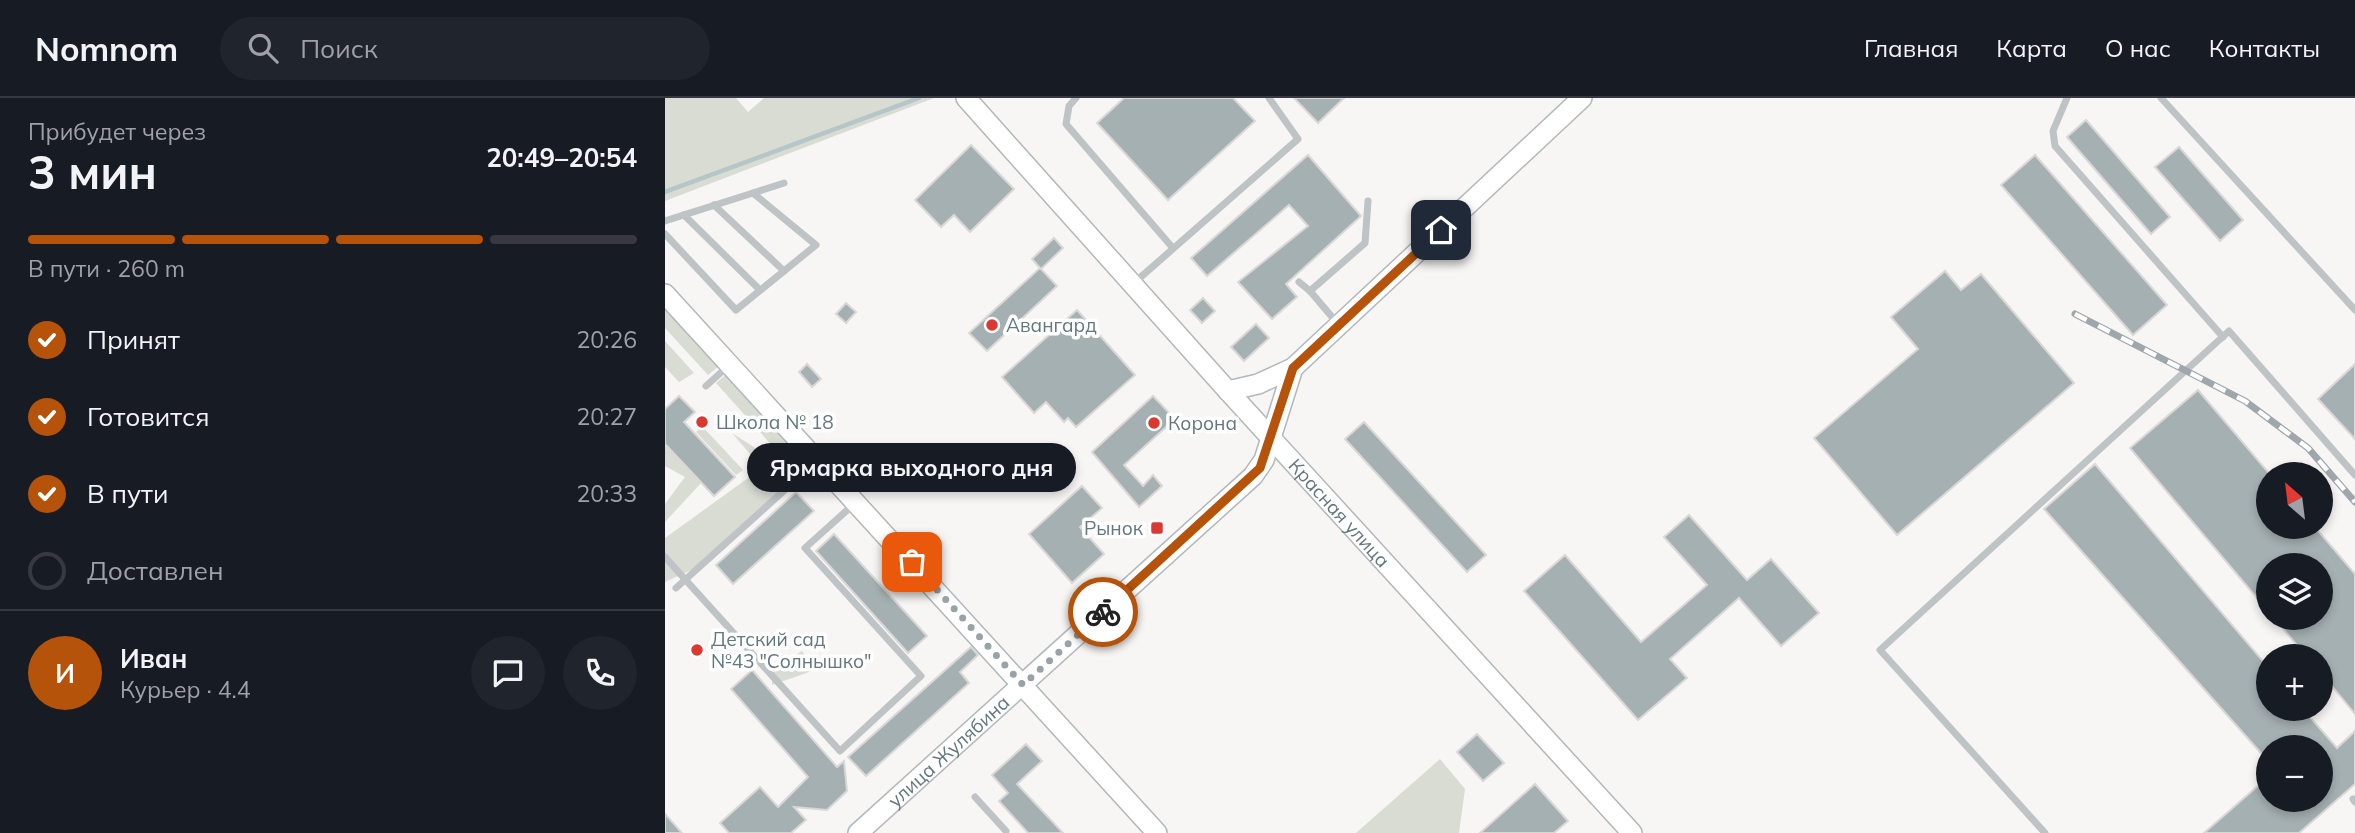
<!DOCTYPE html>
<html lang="ru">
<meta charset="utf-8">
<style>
body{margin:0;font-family:Mulish,sans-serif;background:#20242c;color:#f1f3f6;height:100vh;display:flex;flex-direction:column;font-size:26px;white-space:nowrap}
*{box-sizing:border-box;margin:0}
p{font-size:23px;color:#9ea1a6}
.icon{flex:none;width:38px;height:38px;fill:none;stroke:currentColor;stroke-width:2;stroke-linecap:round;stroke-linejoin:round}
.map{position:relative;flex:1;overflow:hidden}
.sheet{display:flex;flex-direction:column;background:#171b24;width:665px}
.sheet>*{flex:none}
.needle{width:46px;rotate:332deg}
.fabs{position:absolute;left:1591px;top:364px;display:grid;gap:14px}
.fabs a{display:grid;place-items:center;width:77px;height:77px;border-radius:50%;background:#171b24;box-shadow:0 4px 10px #0003;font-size:35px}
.pin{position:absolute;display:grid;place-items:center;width:60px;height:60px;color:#fff;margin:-30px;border-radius:14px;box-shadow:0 4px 10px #0006}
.courier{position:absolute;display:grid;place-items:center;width:70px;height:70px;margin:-35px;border:5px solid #b45309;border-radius:50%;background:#fff;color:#222;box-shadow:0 2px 9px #0007}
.bubble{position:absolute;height:49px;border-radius:24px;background:#171b24;box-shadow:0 4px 10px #0003;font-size:23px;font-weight:700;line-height:49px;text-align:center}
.head em{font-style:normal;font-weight:700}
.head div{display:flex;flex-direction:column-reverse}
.head{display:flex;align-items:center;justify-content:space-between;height:119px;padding:0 28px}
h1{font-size:46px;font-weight:700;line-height:52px}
.bar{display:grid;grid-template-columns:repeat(4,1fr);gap:10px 7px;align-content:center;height:84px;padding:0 28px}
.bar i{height:9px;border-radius:5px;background:#363941}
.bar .active{background:#b45309}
.bar p{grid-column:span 4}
.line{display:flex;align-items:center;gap:18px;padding:0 28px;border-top:2px solid #363941}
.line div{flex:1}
.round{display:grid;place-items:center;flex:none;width:74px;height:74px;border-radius:37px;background:#20242c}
ol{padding:0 28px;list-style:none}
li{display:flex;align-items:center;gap:21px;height:77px}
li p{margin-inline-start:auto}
li .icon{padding:7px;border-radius:50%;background:#b45309;color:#fff;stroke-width:4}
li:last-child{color:#9ea1a6}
li i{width:38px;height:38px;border:4px solid #363941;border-radius:50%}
header{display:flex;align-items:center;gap:42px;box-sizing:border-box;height:98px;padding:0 35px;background:#171b24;border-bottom:2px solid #363941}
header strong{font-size:33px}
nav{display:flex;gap:38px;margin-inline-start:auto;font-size:24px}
.search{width:490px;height:63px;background:#20242c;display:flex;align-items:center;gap:18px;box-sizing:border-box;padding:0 24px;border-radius:38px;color:#9ea1a6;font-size:26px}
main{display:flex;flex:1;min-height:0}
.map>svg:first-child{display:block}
</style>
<header>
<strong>Nomnom</strong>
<div class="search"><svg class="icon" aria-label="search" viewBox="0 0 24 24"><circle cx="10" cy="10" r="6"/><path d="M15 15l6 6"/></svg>Поиск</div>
<nav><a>Главная</a><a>Карта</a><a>О нас</a><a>Контакты</a></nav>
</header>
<main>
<section class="sheet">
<div class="head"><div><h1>3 мин</h1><p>Прибудет через</p></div><em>20:49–20:54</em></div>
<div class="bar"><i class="active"></i><i class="active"></i><i class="active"></i><i></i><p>В пути · 260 m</p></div>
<ol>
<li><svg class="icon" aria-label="check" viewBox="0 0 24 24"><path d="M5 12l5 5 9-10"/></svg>Принят<p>20:26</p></li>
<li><svg class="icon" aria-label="check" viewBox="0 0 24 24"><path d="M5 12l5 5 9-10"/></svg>Готовится<p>20:27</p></li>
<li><svg class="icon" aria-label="check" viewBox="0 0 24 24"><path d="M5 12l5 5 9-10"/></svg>В пути<p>20:33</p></li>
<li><i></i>Доставлен</li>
</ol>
<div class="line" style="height:126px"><b class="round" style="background:#b45309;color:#fff">И</b><div><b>Иван</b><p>Курьер · 4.4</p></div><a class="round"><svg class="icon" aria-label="chat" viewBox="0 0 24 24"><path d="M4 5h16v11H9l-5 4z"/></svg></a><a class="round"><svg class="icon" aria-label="phone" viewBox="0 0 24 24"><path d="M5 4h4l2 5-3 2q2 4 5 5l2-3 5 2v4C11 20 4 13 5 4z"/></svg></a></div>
</section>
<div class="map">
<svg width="1690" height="735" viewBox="0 0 1690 735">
<rect width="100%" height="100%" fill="#f7f6f4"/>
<!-- green -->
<g fill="#d8dcd3">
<path d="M0 0H71L83 14 99 0H269L0 103Z"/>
<path d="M0 207 55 267 43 277 0 230Z"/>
<path d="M0 243 29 275 14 284 0 269Z"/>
<path d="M63 275 140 360 137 363 130 356 123 362 128 371 51 285Z"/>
<path d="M37 328 78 372 71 377 31 334Z"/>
<path d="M67 335 106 360 128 384 46 463 0 484V440L97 370Z"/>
<path d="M0 349H3L36 385 0 424V406L20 379 0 368Z"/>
<path d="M137 553 150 572 107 587V572Z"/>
<path d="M775 661 800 691 794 735H691Z"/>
</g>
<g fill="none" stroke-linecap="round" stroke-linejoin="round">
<!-- stream -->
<path stroke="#b6c5c7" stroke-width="4.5" d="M0 94 254 0"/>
</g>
<!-- building -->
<g fill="#a5b0b3" stroke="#d9d8d7" stroke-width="2">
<path d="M459 0H568L590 23 503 102 432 25Z"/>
<path d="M629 0H679L653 25Z"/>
<path d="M1421 22 1505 119 1486 136 1402 39Z"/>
<path d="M306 47 349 91 305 134 289 117 276 129 250 102Z"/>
<path d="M1514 49 1578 122 1555 143 1490 69Z"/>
<path d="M643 57 696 118 621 186 632 199 607 221 573 184 643 128 624 107 542 178 526 160Z"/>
<path d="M1370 57 1502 207 1468 237 1336 87Z"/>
<path d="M389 140 398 150 376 171 392 188 322 253 304 235 375 170 367 161Z"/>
<path d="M1280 173 1296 192 1316 176 1409 285 1232 437 1149 340 1253 251 1226 219Z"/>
<path d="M538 200 550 213 537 225 525 212Z"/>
<path d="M181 205 191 214 181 225 171 216Z"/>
<path d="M412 212 470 277 411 329 403 320 399 324 381 304 369 315 337 279Z"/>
<path d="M591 226 604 240 579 263 566 249Z"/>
<path d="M142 266 156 281 147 289 134 274Z"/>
<path d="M1690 266V341L1653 301Z"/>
<path d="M1533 292 1603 374V429H1650L1690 476V616L1656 575V558H1641L1609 520H1656V467H1603V513L1465 350Z"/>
<path d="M14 298 30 314 19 324 70 379 49 398 0 346V311Z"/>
<path d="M488 298 510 321 459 367 478 388 488 377 497 388 474 409 427 354Z"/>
<path d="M699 324 821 457 802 474 680 341Z"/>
<path d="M1430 366 1603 569V611H1638L1672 650 1690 633V686L1634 735H1539L1603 679V702H1656V649H1603V663L1379 411Z"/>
<path d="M417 388 437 410 415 429 439 456 407 485 364 436Z"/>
<path d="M131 394 149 413 68 486 51 467Z"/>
<path d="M1024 417 1082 482 1106 461 1154 515 1116 548 1074 500 1005 561 1022 580 973 622 859 493 900 457 976 544 1042 487 999 439Z"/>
<path d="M169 436 262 538 243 555 151 453Z"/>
<path d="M306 549 313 557 295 574 304 585 201 678 183 659Z"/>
<path d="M87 572 172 669 179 663 182 693 162 712 129 709 141 722 126 735H64L55 725 95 689 113 709 143 679 66 591Z"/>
<path d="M812 636 839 665 818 683 792 654Z"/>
<path d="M361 646 377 663 352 686 398 735H363L334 703 343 695 327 677Z"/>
<path d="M870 686 903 723 889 735H815Z"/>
<path d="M0 716 17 735H0Z"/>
</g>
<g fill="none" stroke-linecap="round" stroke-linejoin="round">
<defs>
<g id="secondary">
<path id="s1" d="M301 0 563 293 967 735"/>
<path d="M0 196 492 735"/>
<path d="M563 293 593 286 628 270"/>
<path id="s2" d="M193 735 588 378 599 362 628 270 917 0"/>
</g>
</defs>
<!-- secondary casing -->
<use href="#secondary" stroke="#b1b8bb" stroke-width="22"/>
<!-- lane -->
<g stroke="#bec4c6" stroke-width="7">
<path d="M411 0 404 8 401 26 507 149"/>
<path d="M1402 0 1388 33 1390 48 1558 239"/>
<path d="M1496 0 1690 212"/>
<path d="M88 95 119 85"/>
<path d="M49 107 119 173"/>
<path d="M19 117 95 192"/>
<path d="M0 123 88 95 151 147 71 212 0 136"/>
<path d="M634 184 645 193"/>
<path d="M469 185 633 41 604 0"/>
<path d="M673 226 645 193 700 145 703 103"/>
<path d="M41 288 62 269"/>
<path d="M0 459 175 653 256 578 140 450 189 406"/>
<path d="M11 490 152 363"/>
<path d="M310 699 341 733"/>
<path d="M1688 701 1690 704"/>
<path d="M1380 735 1215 552 1564 233 1690 377"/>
</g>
<!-- secondary -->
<use href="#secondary" stroke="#fff" stroke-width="19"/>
<defs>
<path id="rail" d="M1410 216 1580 303 1643 350 1690 404"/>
</defs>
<!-- rail casing -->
<use href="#rail" stroke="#9ea7ab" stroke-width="7"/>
<!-- rail -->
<use href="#rail" stroke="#fff" stroke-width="4.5" stroke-dasharray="13" stroke-linecap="butt"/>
</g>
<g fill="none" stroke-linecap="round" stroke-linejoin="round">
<!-- done -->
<path stroke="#97a3a7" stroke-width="7" stroke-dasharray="0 12.6" d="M247 464 358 587 438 514"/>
<!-- route -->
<path stroke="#b45309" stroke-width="9" d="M438 514 595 370 628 270 776 132"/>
</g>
<!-- markers -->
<g fill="#db3930" stroke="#fff" stroke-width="2.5">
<circle cx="327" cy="227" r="7"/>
<circle cx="37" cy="324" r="7"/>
<circle cx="489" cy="325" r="7"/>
<rect x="485" y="423" width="14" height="14" rx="3.5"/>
<circle cx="32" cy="552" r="7"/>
</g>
<g text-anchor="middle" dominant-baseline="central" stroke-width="7" stroke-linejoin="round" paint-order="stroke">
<!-- poi labels -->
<g font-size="19" fill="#63777e" stroke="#fff" text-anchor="start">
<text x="341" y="227">Авангард</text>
<text x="51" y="324">Школа № 18</text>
<text x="503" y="325">Корона</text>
<text x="478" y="430" text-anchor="end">Рынок</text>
<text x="46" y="541">Детский сад<tspan x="46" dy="22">№43 "Солнышко"</tspan></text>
</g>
<!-- street labels -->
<g font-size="19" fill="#63777e" stroke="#fff">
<text stroke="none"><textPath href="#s1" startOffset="558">Красная улица</textPath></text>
<text stroke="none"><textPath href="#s2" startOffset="122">улица Жулябина</textPath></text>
</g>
</g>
</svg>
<div class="fabs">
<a><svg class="needle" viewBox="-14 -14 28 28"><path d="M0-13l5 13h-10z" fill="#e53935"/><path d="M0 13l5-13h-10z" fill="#9ea1a6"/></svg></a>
<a><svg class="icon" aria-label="layers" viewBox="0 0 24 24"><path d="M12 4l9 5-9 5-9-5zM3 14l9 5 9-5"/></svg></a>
<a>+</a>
<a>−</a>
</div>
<div class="pin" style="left:247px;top:464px;background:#ea580c"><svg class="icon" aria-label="bag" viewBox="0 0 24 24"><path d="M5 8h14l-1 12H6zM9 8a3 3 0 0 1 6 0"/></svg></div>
<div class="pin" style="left:776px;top:132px;background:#1f2937"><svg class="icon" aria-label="home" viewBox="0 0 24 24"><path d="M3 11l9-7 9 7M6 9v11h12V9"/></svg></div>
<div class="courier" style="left:438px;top:514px"><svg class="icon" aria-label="bike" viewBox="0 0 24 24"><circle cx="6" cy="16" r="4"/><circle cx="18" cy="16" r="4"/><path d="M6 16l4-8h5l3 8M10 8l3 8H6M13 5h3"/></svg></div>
<div class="bubble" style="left:82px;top:345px;width:329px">Ярмарка выходного дня</div>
</div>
</main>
